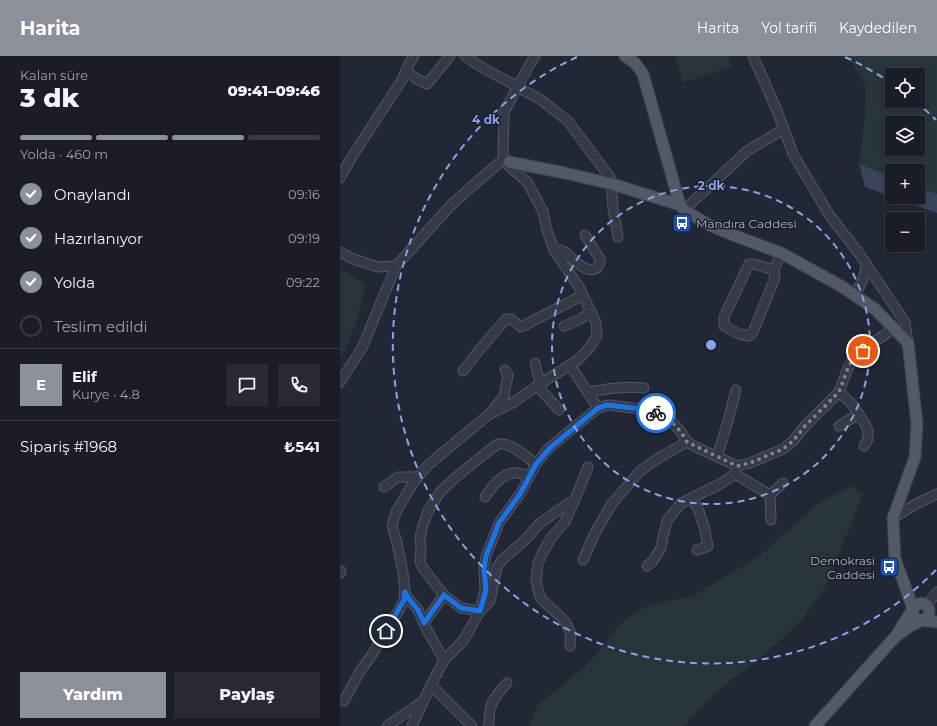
<!DOCTYPE html>
<html lang="tr">
<meta charset="utf-8">
<style>
body{margin:0;font-family:Montserrat,sans-serif;background:#272a34;color:#f1f3f6;height:100vh;display:flex;flex-direction:column;font-size:15px;white-space:nowrap}
*{box-sizing:border-box;margin:0}
p{font-size:13px;color:#9fa2a8}
.icon{flex:none;width:22px;height:22px;fill:none;stroke:currentColor;stroke-width:2;stroke-linecap:round;stroke-linejoin:round}
.map{position:relative;flex:1;overflow:hidden}
.side{display:flex;flex-direction:column;background:#1a1d28;width:340px}
.side>*{flex:none}
.buttons{position:absolute;left:545px;top:12px;display:grid;gap:8px}
.buttons a{display:grid;place-items:center;width:40px;height:40px;border-radius:0px;background:#1a1d28;box-shadow:0 2px 6px #0003,0 0 0 1px #383b45;font-size:20px}
.pin{position:absolute;display:grid;place-items:center;width:34px;height:34px;color:#fff;margin:-17px;border:2px solid #fff;border-radius:50%;box-shadow:0 1px 4px #0007}
.courier{position:absolute;display:grid;place-items:center;width:40px;height:40px;margin:-20px;border:3px solid #1a73e8;border-radius:50%;background:#fff;color:#222;box-shadow:0 1px 5px #0007}
.summary em{font-style:normal;font-weight:800}
.summary div{display:flex;flex-direction:column-reverse}
.summary{display:flex;align-items:center;justify-content:space-between;height:68px;padding:0 20px}
h1{font-size:26px;font-weight:800;line-height:30px}
.bar{display:grid;grid-template-columns:repeat(4,1fr);gap:6px 4px;align-content:center;height:48px;padding:0 20px}
.bar i{height:5px;border-radius:3px;background:#383b45}
.bar .on{background:#8c9099}
.bar p{grid-column:span 4}
.line{display:flex;align-items:center;gap:10px;padding:0 20px;border-top:1px solid #383b45}
.line div{flex:1}
.round{display:grid;place-items:center;flex:none;width:42px;height:42px;border-radius:0px;background:#272a34}
ol{padding:0 20px;list-style:none}
li{display:flex;align-items:center;gap:12px;height:44px}
li p{margin-inline-start:auto}
li .icon{padding:4px;border-radius:50%;background:#8c9099;color:#fff;stroke-width:4}
li:last-child{color:#9fa2a8}
li i{width:22px;height:22px;border:2px solid #383b45;border-radius:50%}
.action{display:flex;gap:8px;margin-top:auto;padding:8px 20px}
.action a{flex:1;height:46px;border-radius:0px;background:#8c9099;color:#fff;font-size:16px;font-weight:800;line-height:46px;text-align:center}
.action a+a{background:#272a34;color:#f1f3f6}
header{display:flex;align-items:center;gap:24px;box-sizing:border-box;height:56px;padding:0 20px;background:#8c9099;color:#fff}
header strong{font-size:19px}
nav{display:flex;gap:22px;margin-inline-start:auto;font-size:14px}
main{display:flex;flex:1;min-height:0}
.map>svg:first-child{display:block}
</style>
<header>
<strong>Harita</strong>
<nav><a>Harita</a><a>Yol tarifi</a><a>Kaydedilen</a></nav>
</header>
<main>
<section class="side">
<div class="summary"><div><h1>3 dk</h1><p>Kalan süre</p></div><em>09:41–09:46</em></div>
<div class="bar"><i class="on"></i><i class="on"></i><i class="on"></i><i></i><p>Yolda · 460 m</p></div>
<ol>
<li><svg class="icon" aria-label="check" viewBox="0 0 24 24"><path d="M5 12l5 5 9-10"/></svg>Onaylandı<p>09:16</p></li>
<li><svg class="icon" aria-label="check" viewBox="0 0 24 24"><path d="M5 12l5 5 9-10"/></svg>Hazırlanıyor<p>09:19</p></li>
<li><svg class="icon" aria-label="check" viewBox="0 0 24 24"><path d="M5 12l5 5 9-10"/></svg>Yolda<p>09:22</p></li>
<li><i></i>Teslim edildi</li>
</ol>
<div class="line" style="height:72px"><b class="round" style="background:#8c9099;color:#fff">E</b><div><b>Elif</b><p>Kurye · 4.8</p></div><a class="round"><svg class="icon" aria-label="chat" viewBox="0 0 24 24"><path d="M4 5h16v11H9l-5 4z"/></svg></a><a class="round"><svg class="icon" aria-label="phone" viewBox="0 0 24 24"><path d="M5 4h4l2 5-3 2q2 4 5 5l2-3 5 2v4C11 20 4 13 5 4z"/></svg></a></div>
<div class="line" style="height:52px"><div>Sipariş #1968</div><b>₺541</b></div>
<div class="action"><a>Yardım</a><a>Paylaş</a></div>
</section>
<div class="map">
<svg width="597" height="670" viewBox="0 0 597 670">
<rect width="100%" height="100%" fill="#222735"/>
<!-- green -->
<g fill="#273539" fill-rule="evenodd">
<path d="M335 0H388L392 11 343 26Z"/>
<path d="M508 0H597V138L578 131V115H552V121L519 108 524 68 526 30ZM552 19H578V45H552ZM552 67H578V93H552Z"/>
<path d="M0 213 26 228C20 254 14 280 0 303Z"/>
<path d="M513 429 523 439 485 532 461 565 425 598 380 633 344 670H189L198 649 247 609 282 566 306 550 353 540 422 498 477 448Z"/>
</g>
<!-- water -->
<g fill="#39435d">
<path d="M519 108 552 121V141L525 131Z"/>
<path d="M578 131 597 138V157L552 141H578Z"/>
</g>
<g fill="none" stroke-linecap="round" stroke-linejoin="round">
<defs>
<g id="minor">
<path d="M125 0 138 9 201 44 228 65 271 123 273 152 278 181"/>
<path d="M413 0 438 57 453 98 490 160 518 196 565 266 568 287"/>
<path d="M66 14 75 22 87 28 110 0"/>
<path d="M163 101 164 56 190 8 195 0"/>
<path d="M0 122 13 99 62 24 70 6 74 0"/>
<path d="M344 154 407 95 444 73"/>
<path d="M214 194H221L225 196C232 202 246 219 257 212 260 209 260 207 260 203L245 179"/>
<path d="M0 196 13 203 38 211 56 210"/>
<path d="M434 214 414 208H409L384 261V270L399 278 409 280 413 276 435 222 434 214 441 197"/>
<path d="M514 238C522 229 526 219 526 207"/>
<path d="M224 270 239 264 251 256"/>
<path d="M195 307 202 335 219 354"/>
<path d="M230 309 258 352"/>
<path d="M123 315 140 293 166 263H171L181 271 243 239"/>
<path d="M0 326 22 292 56 210 112 148 145 119 159 107"/>
<path d="M248 336C267 333 285 330 304 332"/>
<path d="M499 336 511 347 525 368 528 375V383L524 390"/>
<path d="M152 355 164 340 168 319 165 314"/>
<path d="M499 370 519 358"/>
<path d="M377 401 388 365 396 334"/>
<path d="M196 408C188 402 169 385 158 388 156 389 154 391 152 392L116 421 100 436 88 455 83 469 80 481 81 493 80 506 83 512 96 529 104 539 121 552 140 555 150 545 157 511 162 504 185 484 200 467 229 447 233 448 225 466 211 482 202 498 198 507 196 525 199 538 202 544 221 561 226 567 231 578 230 590"/>
<path d="M395 418 430 439 431 464"/>
<path d="M44 431 58 421H78"/>
<path d="M430 439 443 427"/>
<path d="M145 441C152 431 161 418 174 417 179 416 185 419 190 420"/>
<path d="M352 442 359 455 365 474 368 490 357 494"/>
<path d="M233 448 248 411"/>
<path d="M553 462 576 448 597 438"/>
<path d="M243 504 254 479 271 449 300 415 320 401 347 386"/>
<path d="M307 510 313 505 321 492 323 481 327 465 340 448 380 428 395 418 397 410"/>
<path d="M0 517 1 515"/>
<path d="M587 549 597 536"/>
<path d="M84 567 104 539"/>
<path d="M104 604 87 574 78 554 69 543 65 536 63 516 57 487 52 470 56 456 73 427 88 409 148 359 174 346 201 327 238 304 250 291 257 280 256 267 243 239 239 231 214 194 207 174 203 156 188 127 168 109"/>
<path d="M91 629 132 670"/>
<path d="M4 645 19 617 33 597 59 554 64 544 65 536"/>
<path d="M47 670 82 646"/>
<path d="M72 670 91 629 104 604 123 585 140 555 145 534 144 513 146 500 159 467 180 438 196 408 209 392 231 374 258 352 268 349 301 353 323 359 332 366 341 376 347 386 358 392 397 410 410 407 443 393 453 385 465 370 499 336 508 312 513 303 532 287 546 278 554 272"/>
<path d="M148 670C150 665 149 659 150 654 152 643 160 635 167 627"/>
</g>
<g id="major">
<path d="M285 0 295 7 303 18 340 149 344 154 369 169 398 181 441 197 501 230 535 253 568 287 577 368 575 401 553 462 555 503 565 530 573 553V559L574 561 579 564 597 566"/>
<path d="M169 106 225 117 272 128 340 149"/>
<path d="M475 670 556 580 574 551C583 542 594 551 587 562L572 569 556 580"/>
</g>
</defs>
<!-- minor casing -->
<use href="#minor" stroke="#525764" stroke-width="11"/>
<!-- major casing -->
<use href="#major" stroke="#3e4350" stroke-width="13"/>
<!-- minor -->
<use href="#minor" stroke="#353a46" stroke-width="9"/>
<!-- major -->
<use href="#major" stroke="#535866" stroke-width="11"/>
</g>
<g fill="none" stroke-linecap="round" stroke-linejoin="round">
<!-- done -->
<path stroke="#7e8391" stroke-width="4" stroke-dasharray="0 7.2" d="M316 357 323 359 332 366 341 376 347 386 397 410 410 407 443 393 453 385 465 370 499 336 508 312 513 303 523 295"/>
<!-- route -->
<path stroke="#1a73e8" stroke-width="5" d="M46 575 64 544 65 536 69 543 78 554 84 567 104 539 121 552 140 555 146 534 144 513 146 500 159 467 180 438 196 408 210 392 258 352 268 349 276 350 301 353 316 357"/>
</g>
<!-- distance rings -->
<g fill="none" stroke="#89a1ee" stroke-width="2" stroke-dasharray="7 5">
<circle cx="371" cy="289" r="159"/>
<path d="M596 514A318 318 0 1 1 237 1M505 1A318 318 0 0 1 551 27M575 45A318 318 0 0 1 596 64"/>
</g>
<!-- icons -->
<defs>
<symbol id="bus-square" viewBox="-11 -11 22 22"><rect x="-9" y="-9" width="18" height="18" rx="4" fill="#1a4fb4" stroke="#1b1f2a"/><path d="M-5-6H5V4H4V6H2V4H-2V6H-4V4H-5ZM-3.5-4V0h7V-4ZM-3.5 1.2v1.5H-2V1.2ZM2 1.2v1.5H3.5V1.2Z" fill="#fff"/></symbol>
</defs>
<g fill-rule="evenodd">
<use href="#bus-square" x="331" y="156" width="22" height="22"/>
<use href="#bus-square" x="538" y="500" width="22" height="22"/>
</g>
<g text-anchor="middle" dominant-baseline="central" stroke-width="3" stroke-linejoin="round" paint-order="stroke">
<!-- poi labels -->
<g font-size="12" fill="#afb4c3" stroke="#1b1f2a" text-anchor="start">
<text x="356" y="167">Mandıra Caddesi</text>
<text x="535" y="504" text-anchor="end">Demokrasi<tspan x="535" dy="14">Caddesi</tspan></text>
</g>
</g>
<circle cx="371" cy="289" r="6" fill="#89a1ee" stroke="#1b1f2a" stroke-width="2"/>
<g font-size="12" text-anchor="middle" font-weight="bold" fill="#89a1ee" stroke="#1b1f2a" stroke-width="3" stroke-linejoin="round" paint-order="stroke">
<text x="146" y="68">4 dk</text>
<text x="371" y="134">2 dk</text>
</g>
</svg>
<div class="buttons">
<a><svg class="icon" aria-label="locate" viewBox="0 0 24 24"><circle cx="12" cy="12" r="6"/><path d="M12 2v4M12 18v4M2 12h4M18 12h4"/></svg></a>
<a><svg class="icon" aria-label="layers" viewBox="0 0 24 24"><path d="M12 4l9 5-9 5-9-5zM3 14l9 5 9-5"/></svg></a>
<a>+</a>
<a>−</a>
</div>
<div class="pin" style="left:523px;top:295px;background:#ea580c"><svg class="icon" aria-label="bag" viewBox="0 0 24 24"><path d="M5 8h14l-1 12H6zM9 8a3 3 0 0 1 6 0"/></svg></div>
<div class="pin" style="left:46px;top:575px;background:#1f2937"><svg class="icon" aria-label="home" viewBox="0 0 24 24"><path d="M3 11l9-7 9 7M6 9v11h12V9"/></svg></div>
<div class="courier" style="left:316px;top:357px"><svg class="icon" aria-label="bike" viewBox="0 0 24 24"><circle cx="6" cy="16" r="4"/><circle cx="18" cy="16" r="4"/><path d="M6 16l4-8h5l3 8M10 8l3 8H6M13 5h3"/></svg></div>
</div>
</main>
